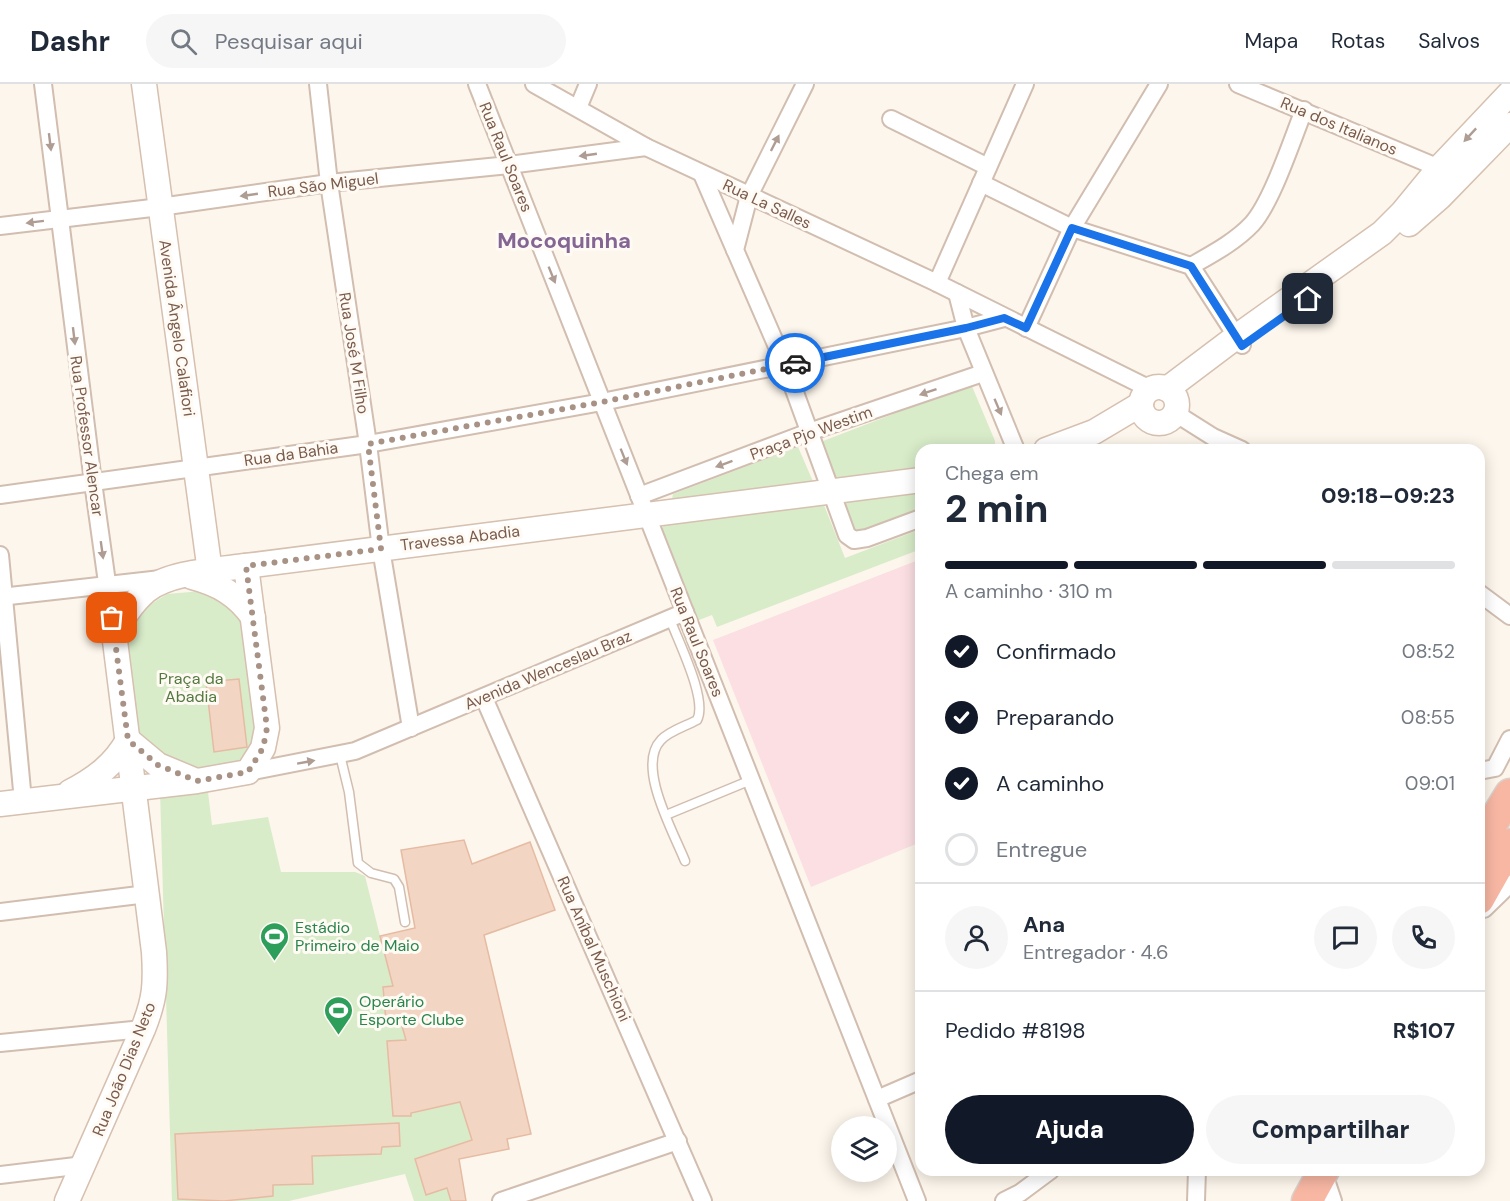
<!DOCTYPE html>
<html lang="pt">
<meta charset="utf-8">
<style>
body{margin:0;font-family:"DM Sans",sans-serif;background:#f6f6f7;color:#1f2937;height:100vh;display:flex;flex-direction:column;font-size:22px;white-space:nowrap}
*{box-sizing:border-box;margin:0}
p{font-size:20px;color:#747a83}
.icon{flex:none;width:33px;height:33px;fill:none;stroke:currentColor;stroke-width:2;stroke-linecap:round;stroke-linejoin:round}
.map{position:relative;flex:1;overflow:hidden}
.side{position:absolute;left:915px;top:360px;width:570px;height:732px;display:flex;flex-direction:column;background:#fff;border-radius:18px;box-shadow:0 3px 15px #0003}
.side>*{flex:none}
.controls{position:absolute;left:831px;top:1032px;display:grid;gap:12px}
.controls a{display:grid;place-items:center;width:66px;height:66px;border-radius:50%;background:#fff;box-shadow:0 3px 15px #0003;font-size:30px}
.pin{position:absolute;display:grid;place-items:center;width:51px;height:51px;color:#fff;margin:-26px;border-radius:12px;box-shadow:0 3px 9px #0006}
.courier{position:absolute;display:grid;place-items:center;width:60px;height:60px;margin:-30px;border:4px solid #1a73e8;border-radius:50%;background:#fff;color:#222;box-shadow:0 2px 8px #0007}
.summary em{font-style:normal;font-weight:800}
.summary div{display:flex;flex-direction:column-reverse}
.summary{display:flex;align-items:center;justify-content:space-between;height:102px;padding:0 30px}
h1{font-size:39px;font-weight:800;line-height:45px}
.bar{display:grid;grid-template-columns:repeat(4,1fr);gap:9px 6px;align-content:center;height:72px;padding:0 30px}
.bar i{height:8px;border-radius:4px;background:#e0e1e3}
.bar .selected{background:#111827}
.bar p{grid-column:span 4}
.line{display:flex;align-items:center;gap:15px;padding:0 30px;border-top:2px solid #e0e1e3}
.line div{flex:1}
.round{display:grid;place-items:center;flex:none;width:63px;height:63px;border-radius:32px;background:#f6f6f7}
ol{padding:0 30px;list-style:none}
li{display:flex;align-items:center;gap:18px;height:66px}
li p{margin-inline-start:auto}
li .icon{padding:6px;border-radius:50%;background:#111827;color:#fff;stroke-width:4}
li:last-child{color:#747a83}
li i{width:33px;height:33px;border:3px solid #e0e1e3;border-radius:50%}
.primary-button{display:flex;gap:12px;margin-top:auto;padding:12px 30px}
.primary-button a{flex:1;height:69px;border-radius:36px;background:#111827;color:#fff;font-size:24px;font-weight:800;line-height:69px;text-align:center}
.primary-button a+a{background:#f6f6f7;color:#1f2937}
header{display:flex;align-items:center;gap:36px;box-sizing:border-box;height:84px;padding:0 30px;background:#fff;border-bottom:2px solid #e0e1e3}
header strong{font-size:28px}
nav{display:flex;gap:33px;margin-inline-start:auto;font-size:21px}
.search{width:420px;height:54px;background:#f6f6f7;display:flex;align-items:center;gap:15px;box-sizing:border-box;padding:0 21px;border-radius:33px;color:#747a83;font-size:22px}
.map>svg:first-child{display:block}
</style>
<header>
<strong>Dashr</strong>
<div class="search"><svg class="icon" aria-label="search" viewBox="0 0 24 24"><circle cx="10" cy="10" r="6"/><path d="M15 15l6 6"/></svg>Pesquisar aqui</div>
<nav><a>Mapa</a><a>Rotas</a><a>Salvos</a></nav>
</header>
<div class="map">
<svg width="1510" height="1117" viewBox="0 0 1510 1117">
<rect width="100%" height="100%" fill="#fdf6ec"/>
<!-- medical -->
<path fill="#fbdfe3" d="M921 475V758L811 803 713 556Z"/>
<!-- green -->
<g fill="#d8ecc9">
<path d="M971 300 995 357V366H921V386L834 395 818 359Z"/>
<path d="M798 363 815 402 678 418 672 415 673 410Z"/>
<path d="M921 404V428L861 448 852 445 843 419 846 415Z"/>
<path d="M822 416 845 474 921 445V465L717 543 712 531 694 538 660 448 665 439Z"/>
<path d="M202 507 241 528 258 641 255 660 244 676 227 683 183 685 146 664 134 637 124 569 129 549 142 526 167 510Z"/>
<path d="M207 700 212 741 268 733 281 788H355L365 792 380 852 415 844 401 766 464 756 472 780 530 758 555 826 484 852 509 1065 459 1075 466 1117H414L405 1090 289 1117H172L160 707Z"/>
</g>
<!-- building -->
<g fill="#f3d5c3" stroke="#e6bba3" stroke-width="1.5">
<path d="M239 595 247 663 214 668 206 598Z"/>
<path d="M464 756 472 780 530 758 555 826 484 851 531 1050 507 1055 509 1065 459 1075 466 1117H451L447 1104 426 1111 415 1075 472 1056 460 1018 411 1029V1032H393L387 957 406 956 399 932 386 937 383 903 393 902 380 852 415 844 401 766Z"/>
<path d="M399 1039 400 1062 382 1063 381 1070 312 1072 313 1100 273 1101V1112L224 1117 178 1115 175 1050Z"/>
</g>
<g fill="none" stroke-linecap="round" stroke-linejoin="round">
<defs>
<g id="lane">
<path d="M670 535C678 557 708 616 697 636 686 642 669 647 661 656 636 682 673 747 685 777"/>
<path d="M340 671 349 708 358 779 371 789 394 795 399 803 405 838"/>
<path d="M666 731 751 696"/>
</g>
<g id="street">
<path d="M43 0 93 398 114 549"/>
<path d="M318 0 329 99 368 360 381 465 411 644"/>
<path d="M477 0 917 1117"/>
<path d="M534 0 646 63 937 199 1150 305"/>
<path d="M805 0 749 112 735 166 785 281 847 451 854 456 867 454 921 434"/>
<path d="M1238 0 1439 84 1447 90"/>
<path d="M578 24 588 0"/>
<path d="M891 35 988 83"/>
<path d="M702 90 735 166"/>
<path d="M981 99 1072 144 1191 182 1242 261"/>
<path d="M0 142 160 123 329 99 509 81 646 63"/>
<path d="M1191 182C1212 170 1235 158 1252 140 1272 118 1292 56 1304 26"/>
<path d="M937 199 1025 0"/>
<path d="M957 209 966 244 1016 366"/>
<path d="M1026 244 1072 144 1159 0"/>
<path d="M1175 329 1213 353 1242 366"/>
<path d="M0 411 368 360 602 318 966 244 1004 234"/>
<path d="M639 412 809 348 983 289"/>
<path d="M0 471 23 717"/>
<path d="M1479 509 1510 532"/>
<path d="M0 513 161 495"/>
<path d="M484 614 703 1117"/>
<path d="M1479 687 1495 684 1510 655"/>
<path d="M248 688 355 667 685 528"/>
<path d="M1484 825 1510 800"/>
<path d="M0 828 147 810"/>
<path d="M0 959 143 945"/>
<path d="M877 1015 921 996"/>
<path d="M1323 1087 1333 1117"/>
<path d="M0 1091 84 1081"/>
<path d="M501 1117 678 1057"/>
<path d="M1004 1117 1020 1109 1051 1086"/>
<path d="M1196 1117 1197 1086"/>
</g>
<g id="secondary">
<path d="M144 0 210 488"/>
<path d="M1409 140 1440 113 1510 41"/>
<circle cx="1159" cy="321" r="18"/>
<path d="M1167 305 1236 253 1382 149 1402 129 1439 84 1510 9"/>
<path d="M1046 366 1094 348 1141 320"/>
<path d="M192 493C218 500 237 510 253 533"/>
<path d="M70 708C95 695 114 681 128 656L158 681 194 696"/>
<path d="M0 720 197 697 248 688 263 664 267 644 246 482"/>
<path d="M67 1117 143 945C155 915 156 900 154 868L114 549C123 534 132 519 146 507 168 488 216 486 246 482L921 396"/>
</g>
<g id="highway">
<path d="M1479 761 1510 710"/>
<path d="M1479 815 1510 760"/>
<path d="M1307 1117 1324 1086"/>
</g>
</defs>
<!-- lane casing -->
<use href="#lane" stroke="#d1beb0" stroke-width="11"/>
<!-- street casing -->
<use href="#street" stroke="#d1beb0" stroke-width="20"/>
<!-- secondary casing -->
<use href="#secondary" stroke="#d6c0b0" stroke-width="27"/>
<!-- highway casing -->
<use href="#highway" stroke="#dad1cd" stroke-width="33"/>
<!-- lane -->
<use href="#lane" stroke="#fff" stroke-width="8"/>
<!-- street -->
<use href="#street" stroke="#fff" stroke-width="16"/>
<!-- secondary -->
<use href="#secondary" stroke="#fff" stroke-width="24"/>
<!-- highway -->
<use href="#highway" stroke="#f7b7a3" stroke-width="30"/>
</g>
<!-- one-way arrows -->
<defs><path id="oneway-solid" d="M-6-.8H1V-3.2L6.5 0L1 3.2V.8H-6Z" transform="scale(1.5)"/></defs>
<g fill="#af9d94">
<use href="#oneway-solid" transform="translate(1470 51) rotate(133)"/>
<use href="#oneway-solid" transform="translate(50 58) rotate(83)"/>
<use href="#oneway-solid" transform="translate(775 59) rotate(-63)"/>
<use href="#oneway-solid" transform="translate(588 71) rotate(172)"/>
<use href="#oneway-solid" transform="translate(249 111) rotate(172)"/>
<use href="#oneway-solid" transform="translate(35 138) rotate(173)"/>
<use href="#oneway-solid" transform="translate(552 191) rotate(68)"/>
<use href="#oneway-solid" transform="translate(74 252) rotate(83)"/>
<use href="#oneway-solid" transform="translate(928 308) rotate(161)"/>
<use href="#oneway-solid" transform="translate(998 323) rotate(67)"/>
<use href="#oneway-solid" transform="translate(624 373) rotate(68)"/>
<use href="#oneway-solid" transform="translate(724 380) rotate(160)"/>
<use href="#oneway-solid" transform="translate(102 466) rotate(82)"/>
<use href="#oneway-solid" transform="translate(306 678) rotate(-10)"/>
</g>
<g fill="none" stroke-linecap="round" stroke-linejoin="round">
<!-- done -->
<path stroke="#a89285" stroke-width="6" stroke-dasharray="0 10.8" d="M112 534 128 656 158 681 197 697 248 688 263 664 267 644 246 482 381 465 368 360 602 318 795 279"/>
<!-- route -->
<path stroke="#1a73e8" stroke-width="8" d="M795 279 966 244 1004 234 1026 244 1072 144 1191 182 1242 262 1308 215"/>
</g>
<!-- icons -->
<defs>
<symbol id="stadium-pin" viewBox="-11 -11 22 30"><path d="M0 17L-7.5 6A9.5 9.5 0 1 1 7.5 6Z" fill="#2e9e5b" stroke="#fffaf3"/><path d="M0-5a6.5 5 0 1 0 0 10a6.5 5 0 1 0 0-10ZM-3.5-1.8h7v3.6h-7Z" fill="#fff"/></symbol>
</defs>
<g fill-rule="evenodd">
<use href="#stadium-pin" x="258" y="836" width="33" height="45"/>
<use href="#stadium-pin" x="322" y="910" width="33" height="45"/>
</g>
<g text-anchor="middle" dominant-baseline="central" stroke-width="6" stroke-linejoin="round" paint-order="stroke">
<!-- street labels -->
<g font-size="16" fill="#7a5c4d" stroke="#fffaf3">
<text transform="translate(1339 42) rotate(23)">Rua dos Italianos</text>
<text transform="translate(506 73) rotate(68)">Rua Raul Soares</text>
<text transform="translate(323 101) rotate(-7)">Rua São Miguel</text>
<text transform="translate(767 120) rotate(25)">Rua La Salles</text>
<text transform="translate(177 244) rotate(82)">Avenida Ângelo Calafiori</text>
<text transform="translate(354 269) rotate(81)">Rua José M Filho</text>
<text transform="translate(811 349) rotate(-20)">Praça Pjo Westim</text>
<text transform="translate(87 352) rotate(82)">Rua Professor Alencar</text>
<text transform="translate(291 370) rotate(-8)">Rua da Bahia</text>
<text transform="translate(460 454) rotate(-7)">Travessa Abadia</text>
<text transform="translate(697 558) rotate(68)">Rua Raul Soares</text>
<text transform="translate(548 586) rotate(-23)">Avenida Wenceslau Braz</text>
<text transform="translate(594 865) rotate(66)">Rua Aníbal Muschioni</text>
<text transform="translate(124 985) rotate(-68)">Rua João Dias Neto</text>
</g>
<!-- park labels -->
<g font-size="16" fill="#537a41" stroke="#fffaf3">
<text x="191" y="594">Praça da<tspan x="191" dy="18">Abadia</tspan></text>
</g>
<!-- leisure labels -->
<g font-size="16" fill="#27864d" stroke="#fffaf3" text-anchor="start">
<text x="295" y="843">Estádio<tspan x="295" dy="18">Primeiro de Maio</tspan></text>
<text x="359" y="917">Operário<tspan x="359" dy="18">Esporte Clube</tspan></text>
</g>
<!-- district labels -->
<g font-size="22" font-weight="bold" fill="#846695" stroke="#fffaf3">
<text x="564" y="156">Mocoquinha</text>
</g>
</g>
</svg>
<div class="controls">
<a><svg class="icon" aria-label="layers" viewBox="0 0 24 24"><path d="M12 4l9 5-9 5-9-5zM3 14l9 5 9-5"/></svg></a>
</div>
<div class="pin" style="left:112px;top:534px;background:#ea580c"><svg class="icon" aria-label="bag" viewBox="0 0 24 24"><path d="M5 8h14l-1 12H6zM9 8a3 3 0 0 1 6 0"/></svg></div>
<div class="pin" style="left:1308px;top:215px;background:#1f2937"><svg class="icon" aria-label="home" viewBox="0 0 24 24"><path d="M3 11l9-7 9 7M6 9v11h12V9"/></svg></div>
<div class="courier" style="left:795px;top:279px"><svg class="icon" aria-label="car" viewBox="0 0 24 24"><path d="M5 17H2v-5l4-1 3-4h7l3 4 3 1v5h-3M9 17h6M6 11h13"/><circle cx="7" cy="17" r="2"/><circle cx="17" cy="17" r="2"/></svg></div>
<section class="side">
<div class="summary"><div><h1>2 min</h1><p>Chega em</p></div><em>09:18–09:23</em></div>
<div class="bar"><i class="selected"></i><i class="selected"></i><i class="selected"></i><i></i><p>A caminho · 310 m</p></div>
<ol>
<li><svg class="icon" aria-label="check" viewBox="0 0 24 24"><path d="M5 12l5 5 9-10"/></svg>Confirmado<p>08:52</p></li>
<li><svg class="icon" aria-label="check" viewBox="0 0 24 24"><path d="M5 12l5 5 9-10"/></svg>Preparando<p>08:55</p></li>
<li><svg class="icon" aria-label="check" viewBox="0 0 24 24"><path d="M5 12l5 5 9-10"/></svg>A caminho<p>09:01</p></li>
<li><i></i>Entregue</li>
</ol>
<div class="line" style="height:108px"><a class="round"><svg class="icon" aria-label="person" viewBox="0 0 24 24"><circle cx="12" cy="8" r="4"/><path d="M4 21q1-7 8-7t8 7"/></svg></a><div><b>Ana</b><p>Entregador · 4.6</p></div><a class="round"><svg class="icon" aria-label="chat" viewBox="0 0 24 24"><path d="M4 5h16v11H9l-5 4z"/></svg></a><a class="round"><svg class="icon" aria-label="phone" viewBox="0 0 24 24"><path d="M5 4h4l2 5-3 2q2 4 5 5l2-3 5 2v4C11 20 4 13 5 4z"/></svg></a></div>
<div class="line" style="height:78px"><div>Pedido #8198</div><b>R$107</b></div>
<div class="primary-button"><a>Ajuda</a><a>Compartilhar</a></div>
</section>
</div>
